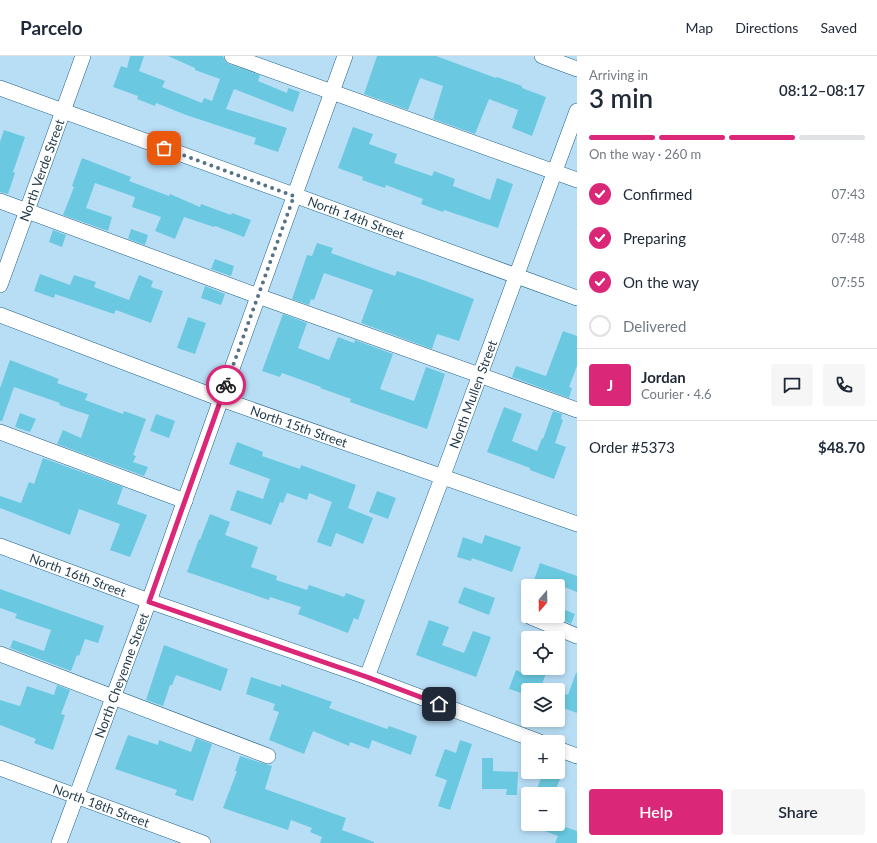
<!DOCTYPE html>
<meta charset="utf-8">
<style>
body{margin:0;font-family:Lato,sans-serif;background:#f6f6f7;color:#1f2937;height:100vh;display:flex;flex-direction:column;font-size:15px;white-space:nowrap}
*{box-sizing:border-box;margin:0}
p{font-size:13px;color:#747a83}
.icon{flex:none;width:22px;height:22px;fill:none;stroke:currentColor;stroke-width:2;stroke-linecap:round;stroke-linejoin:round}
.map{position:relative;flex:1;overflow:hidden}
.sheet{display:flex;flex-direction:column;background:#fff;width:300px}
.sheet>*{flex:none}
.needle{width:26px;rotate:200deg}
.tools{position:absolute;left:521px;top:523px;display:grid;gap:8px}
.tools a{display:grid;place-items:center;width:44px;height:44px;border-radius:4px;background:#fff;box-shadow:0 2px 6px #0003;font-size:20px}
.pin{position:absolute;display:grid;place-items:center;width:34px;height:34px;color:#fff;margin:-17px;border-radius:8px;box-shadow:0 2px 6px #0006}
.courier{position:absolute;display:grid;place-items:center;width:40px;height:40px;margin:-20px;border:3px solid #db2777;border-radius:50%;background:#fff;color:#222;box-shadow:0 1px 5px #0007}
.overview em{font-style:normal;font-weight:600}
.overview div{display:flex;flex-direction:column-reverse}
.overview{display:flex;align-items:center;justify-content:space-between;height:68px;padding:0 12px}
h1{font-size:26px;font-weight:600;line-height:30px}
.bar{display:grid;grid-template-columns:repeat(4,1fr);gap:6px 4px;align-content:center;height:48px;padding:0 12px}
.bar i{height:5px;border-radius:3px;background:#e0e1e3}
.bar .selected{background:#db2777}
.bar p{grid-column:span 4}
.line{display:flex;align-items:center;gap:10px;padding:0 12px;border-top:1px solid #e0e1e3}
.line div{flex:1}
.round{display:grid;place-items:center;flex:none;width:42px;height:42px;border-radius:4px;background:#f6f6f7}
ol{padding:0 12px;list-style:none}
li{display:flex;align-items:center;gap:12px;height:44px}
li p{margin-inline-start:auto}
li .icon{padding:4px;border-radius:50%;background:#db2777;color:#fff;stroke-width:4}
li:last-child{color:#747a83}
li i{width:22px;height:22px;border:2px solid #e0e1e3;border-radius:50%}
.action{display:flex;gap:8px;margin-top:auto;padding:8px 12px}
.action a{flex:1;height:46px;border-radius:4px;background:#db2777;color:#fff;font-size:16px;font-weight:600;line-height:46px;text-align:center}
.action a+a{background:#f6f6f7;color:#1f2937}
header{display:flex;align-items:center;gap:24px;box-sizing:border-box;height:56px;padding:0 20px;background:#fff;border-bottom:1px solid #e0e1e3}
header strong{font-size:19px}
nav{display:flex;gap:22px;margin-inline-start:auto;font-size:14px}
main{display:flex;flex:1;min-height:0}
.map>svg:first-child{display:block}
</style>
<header>
<strong>Parcelo</strong>
<nav><a>Map</a><a>Directions</a><a>Saved</a></nav>
</header>
<main>
<div class="map">
<svg width="577" height="787" viewBox="0 0 577 787">
<rect width="100%" height="100%" fill="#b8def6"/>
<!-- building -->
<g fill="#6ac9e0">
<path d="M130 0H144L139 15 165 25 162 31 202 47 204 42 212 45 220 23 195 14V12L168 0H223L225 5 229 8 260 19 258 25 287 37 288 32 300 36 293 56 234 33 226 53 287 72 278 96 254 88 256 82 186 59 156 47 155 50 137 43 138 40 113 31 121 10 127 12Z"/>
<path d="M377 0H436L496 22 497 21 522 30V32L546 41 532 80 512 72 518 54 489 43 475 78 433 63 443 30 420 22 408 54 364 38Z"/>
<path d="M353 71 373 78 369 88 397 98 394 107 432 120 434 115 455 123 453 130 490 144 497 122 513 128 498 172 444 154 443 156 421 148 423 143 386 129 385 132 362 124 363 121 338 112Z"/>
<path d="M4 74 25 81 13 116 15 117 8 138 0 136V86Z"/>
<path d="M82 102 131 121 129 125 169 140 170 138 200 151 201 148 231 159 232 157 251 164 244 181 215 170 214 171 184 161 175 183 155 175 161 161 132 151 135 141 95 127 86 152 112 161 108 175 63 159 74 131 72 130Z"/>
<path d="M131 173 148 179 145 189 128 183Z"/>
<path d="M53 174 66 179 62 191 49 186Z"/>
<path d="M317 187 333 192 331 197 395 220 397 215 426 225 474 243 459 285 437 278 432 293 361 267 373 234 324 217 314 244 311 243 309 249 292 243 307 199 312 200Z"/>
<path d="M215 203 234 210 231 220 211 213Z"/>
<path d="M40 218 70 229 74 219 96 226 94 231 129 244 139 219 153 225 151 231 163 235 151 267 116 254 114 258 55 238 54 242 34 235Z"/>
<path d="M205 230 225 238 221 249 201 242Z"/>
<path d="M283 258 307 267 298 292 329 304 338 281 354 287 355 284 393 298 380 333 414 345 426 311 445 318 427 373 350 346 351 343 320 332 321 331 282 317 280 321 262 315Z"/>
<path d="M188 261 206 267 195 298 177 292Z"/>
<path d="M563 275 577 280V310L569 331 572 332 569 342 512 321 516 310 546 320Z"/>
<path d="M10 304 59 323 57 327 88 338 85 344 123 358 124 355 146 363 133 399 136 400 133 406 148 411 144 420 57 388 63 374 81 382 89 359 59 349 60 347 14 331 2 365H0V332Z"/>
<path d="M504 351 522 358 512 385 537 395 542 382 543 383 553 355 562 358 561 363 563 364 555 387 566 391 554 423 530 414V412L487 396Z"/>
<path d="M20 357 36 363 30 376 15 371Z"/>
<path d="M156 358 175 365 169 382 150 375Z"/>
<path d="M237 386 263 396 262 400 300 413 301 409 356 429 348 452 373 462 363 488 336 477 331 491 317 486 332 446 309 437 307 444 287 437 283 447 280 446 271 469 230 454 237 434 263 443 270 423 229 408Z"/>
<path d="M43 402 123 431 117 448 147 459 130 501 110 494 120 468 79 453 70 479 0 452V440L21 447 29 426 34 428Z"/>
<path d="M377 435 396 442 388 463 369 456Z"/>
<path d="M210 458 230 466 225 479 258 491 251 511 277 520 276 524 307 534 309 529 344 541 346 537 365 544 358 564 354 562 348 577 298 558 301 551 270 541 269 544 187 516 199 483 200 484Z"/>
<path d="M485 479 521 491 512 516 472 502 471 505 457 501 463 481 482 488Z"/>
<path d="M540 507 577 520V536L562 530H532Z"/>
<path d="M464 531 495 542 489 559 458 547Z"/>
<path d="M0 533 104 570 98 587 85 583 79 600 77 599 71 615 10 592 13 584 44 595 51 574 15 562 17 558 0 552Z"/>
<path d="M558 551 575 558 571 568 558 562Z"/>
<path d="M429 564 449 571 442 589 464 597 473 575 491 581 476 621 416 599Z"/>
<path d="M164 589 228 613 221 635 176 619 172 629H170L163 650 146 644Z"/>
<path d="M527 612H548L541 631 538 630 536 634H528V639L509 633 516 614 525 618Z"/>
<path d="M576 617H577V657L558 650V635L568 639Z"/>
<path d="M251 621 281 631V628L332 646 329 652 387 673 389 670 417 680 411 699 372 684 369 693 350 686 349 690 313 675 304 698 269 684 279 656 273 654 275 648 246 638Z"/>
<path d="M57 629 70 634 61 658 65 659 53 694 34 687 36 683 0 669V644L20 650 27 630 54 639Z"/>
<path d="M128 679 158 689 159 684 191 696 196 682 212 688 193 745 175 739 177 734 115 713Z"/>
<path d="M460 684 472 688 450 754 438 750 447 724 435 720 445 693 456 697Z"/>
<path d="M240 700 272 710 265 733 346 762 342 774 374 786V787H320L322 781 310 776 312 772 291 764 288 774 223 752 237 715H235Z"/>
<path d="M482 702H493V715L518 716 517 739H506L507 733H482Z"/>
<path d="M543 717 560 723 554 738H535Z"/>
<path d="M529 768H556L577 775V787H555L558 780 529 769Z"/>
</g>
<g fill="none" stroke-linecap="round" stroke-linejoin="round">
<defs>
<g id="minor">
<path d="M232 0 577 124"/>
<path d="M542 0 577 13"/>
<path id="s1" d="M0 32 577 242"/>
<path d="M0 145 258 240 577 354"/>
<path id="s2" d="M0 229 83 0"/>
<path id="s3" d="M0 259 221 343 577 468"/>
<path d="M0 376 185 445"/>
<path id="s4" d="M0 490 149 545 367 621 540 686"/>
<path d="M531 561 577 580"/>
<path d="M0 598 268 700"/>
<path id="s5" d="M367 621 442 422 577 55"/>
<path d="M558 693 577 700"/>
<path id="s6" d="M0 712 203 787"/>
<path id="s7" d="M59 787 149 545 221 343 345 0"/>
</g>
</defs>
<!-- minor casing -->
<use href="#minor" stroke="#216386" stroke-width="16"/>
<!-- minor -->
<use href="#minor" stroke="#fff" stroke-width="15"/>
</g>
<g fill="none" stroke-linecap="round" stroke-linejoin="round">
<!-- done -->
<path stroke="#557386" stroke-width="4" stroke-dasharray="0 7.2" d="M164 92 294 140 226 329"/>
<!-- route -->
<path stroke="#db2777" stroke-width="5" d="M226 329 149 546 367 621 439 648"/>
</g>
<g text-anchor="middle" dominant-baseline="central" stroke-width="3" stroke-linejoin="round" paint-order="stroke">
<!-- street labels -->
<g font-size="13" fill="#1f3a4a" stroke="#d0e9f9">
<text stroke="none"><textPath href="#s2" startOffset="122">North Verde Street</textPath></text>
<text stroke="none"><textPath href="#s1" startOffset="379">North 14th Street</textPath></text>
<text stroke="none"><textPath href="#s5" startOffset="302">North Mullen Street</textPath></text>
<text stroke="none"><textPath href="#s3" startOffset="319">North 15th Street</textPath></text>
<text stroke="none"><textPath href="#s4" startOffset="83">North 16th Street</textPath></text>
<text stroke="none"><textPath href="#s7" startOffset="179">North Cheyenne Street</textPath></text>
<text stroke="none"><textPath href="#s6" startOffset="108">North 18th Street</textPath></text>
</g>
</g>
</svg>
<div class="tools">
<a><svg class="needle" viewBox="-14 -14 28 28"><path d="M0-13l5 13h-10z" fill="#e53935"/><path d="M0 13l5-13h-10z" fill="#747a83"/></svg></a>
<a><svg class="icon" aria-label="locate" viewBox="0 0 24 24"><circle cx="12" cy="12" r="6"/><path d="M12 2v4M12 18v4M2 12h4M18 12h4"/></svg></a>
<a><svg class="icon" aria-label="layers" viewBox="0 0 24 24"><path d="M12 4l9 5-9 5-9-5zM3 14l9 5 9-5"/></svg></a>
<a>+</a>
<a>−</a>
</div>
<div class="pin" style="left:164px;top:92px;background:#ea580c"><svg class="icon" aria-label="bag" viewBox="0 0 24 24"><path d="M5 8h14l-1 12H6zM9 8a3 3 0 0 1 6 0"/></svg></div>
<div class="pin" style="left:439px;top:648px;background:#1f2937"><svg class="icon" aria-label="home" viewBox="0 0 24 24"><path d="M3 11l9-7 9 7M6 9v11h12V9"/></svg></div>
<div class="courier" style="left:226px;top:329px"><svg class="icon" aria-label="bike" viewBox="0 0 24 24"><circle cx="6" cy="16" r="4"/><circle cx="18" cy="16" r="4"/><path d="M6 16l4-8h5l3 8M10 8l3 8H6M13 5h3"/></svg></div>
</div>
<section class="sheet">
<div class="overview"><div><h1>3 min</h1><p>Arriving in</p></div><em>08:12–08:17</em></div>
<div class="bar"><i class="selected"></i><i class="selected"></i><i class="selected"></i><i></i><p>On the way · 260 m</p></div>
<ol>
<li><svg class="icon" aria-label="check" viewBox="0 0 24 24"><path d="M5 12l5 5 9-10"/></svg>Confirmed<p>07:43</p></li>
<li><svg class="icon" aria-label="check" viewBox="0 0 24 24"><path d="M5 12l5 5 9-10"/></svg>Preparing<p>07:48</p></li>
<li><svg class="icon" aria-label="check" viewBox="0 0 24 24"><path d="M5 12l5 5 9-10"/></svg>On the way<p>07:55</p></li>
<li><i></i>Delivered</li>
</ol>
<div class="line" style="height:72px"><b class="round" style="background:#db2777;color:#fff">J</b><div><b>Jordan</b><p>Courier · 4.6</p></div><a class="round"><svg class="icon" aria-label="chat" viewBox="0 0 24 24"><path d="M4 5h16v11H9l-5 4z"/></svg></a><a class="round"><svg class="icon" aria-label="phone" viewBox="0 0 24 24"><path d="M5 4h4l2 5-3 2q2 4 5 5l2-3 5 2v4C11 20 4 13 5 4z"/></svg></a></div>
<div class="line" style="height:52px"><div>Order #5373</div><b>$48.70</b></div>
<div class="action"><a>Help</a><a>Share</a></div>
</section>
</main>
